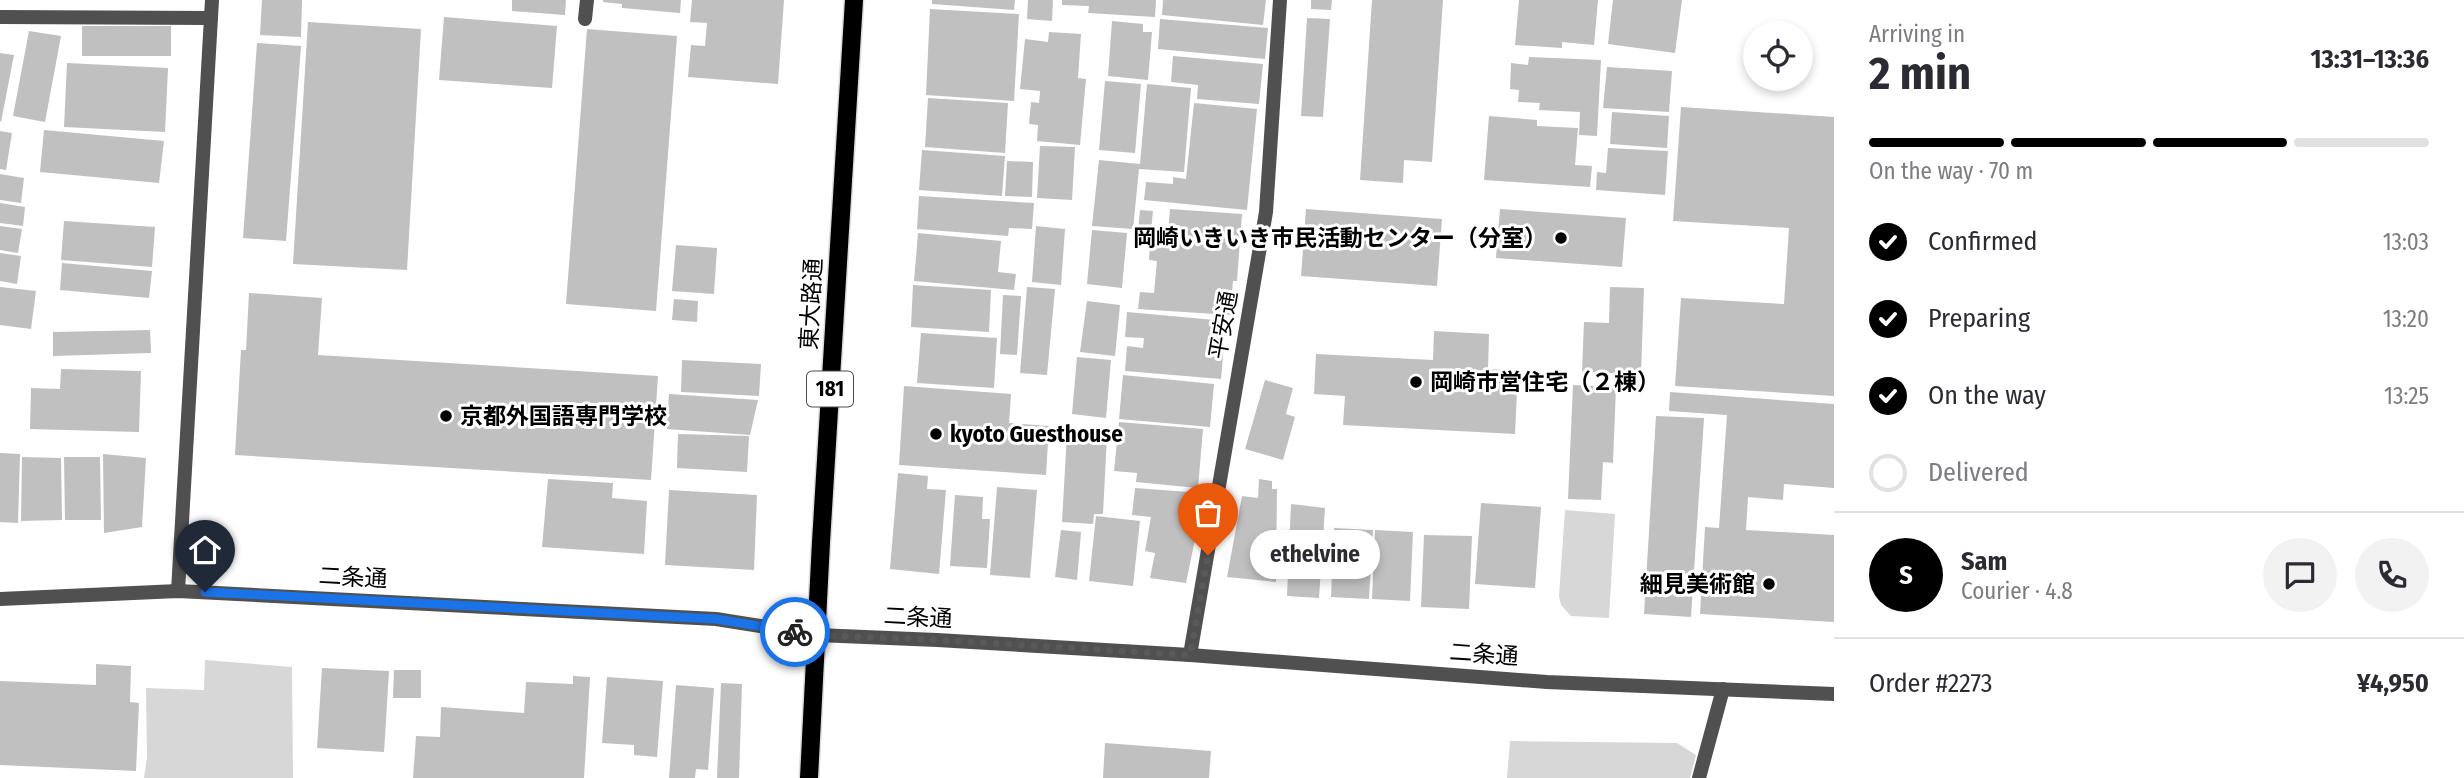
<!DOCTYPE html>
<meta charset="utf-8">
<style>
body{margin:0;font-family:"Fira Sans Condensed","Noto Sans JP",sans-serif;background:#f2f2f3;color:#2b2b33;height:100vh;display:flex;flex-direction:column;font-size:26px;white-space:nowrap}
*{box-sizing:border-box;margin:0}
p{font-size:23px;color:#7c7c81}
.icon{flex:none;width:38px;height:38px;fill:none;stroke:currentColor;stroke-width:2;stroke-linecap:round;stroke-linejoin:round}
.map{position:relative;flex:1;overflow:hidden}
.panel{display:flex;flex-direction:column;background:#fff;width:630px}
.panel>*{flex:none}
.fabs{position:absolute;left:1743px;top:21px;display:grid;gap:14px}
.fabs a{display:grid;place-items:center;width:70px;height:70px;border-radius:50%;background:#fff;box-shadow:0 4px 10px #0003;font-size:35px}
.pin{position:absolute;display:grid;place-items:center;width:60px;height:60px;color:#fff;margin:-72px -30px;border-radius:50% 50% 50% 0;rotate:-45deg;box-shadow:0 0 7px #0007}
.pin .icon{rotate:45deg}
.courier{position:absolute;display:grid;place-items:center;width:70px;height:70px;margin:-35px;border:5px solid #1a73e8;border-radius:50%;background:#fff;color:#222;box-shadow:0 2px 9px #0007}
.bubble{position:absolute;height:49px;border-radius:24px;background:#fff;box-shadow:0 4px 10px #0003;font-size:23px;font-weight:700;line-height:49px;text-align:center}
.head em{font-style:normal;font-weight:700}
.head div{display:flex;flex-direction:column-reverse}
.head{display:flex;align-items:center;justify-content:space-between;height:119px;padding:0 35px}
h1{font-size:46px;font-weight:700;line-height:52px}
.bar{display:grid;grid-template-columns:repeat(4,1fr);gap:10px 7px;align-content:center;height:84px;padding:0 35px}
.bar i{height:9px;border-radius:5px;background:#e1e1e2}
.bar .active{background:#000}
.bar p{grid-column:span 4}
.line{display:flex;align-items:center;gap:18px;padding:0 35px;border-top:2px solid #e1e1e2}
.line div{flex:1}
.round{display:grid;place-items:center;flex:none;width:74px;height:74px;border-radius:37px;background:#f2f2f3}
ol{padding:0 35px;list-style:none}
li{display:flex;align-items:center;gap:21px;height:77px}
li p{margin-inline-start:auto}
li .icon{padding:7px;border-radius:50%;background:#000;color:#fff;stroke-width:4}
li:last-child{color:#7c7c81}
li i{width:38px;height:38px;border:4px solid #e1e1e2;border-radius:50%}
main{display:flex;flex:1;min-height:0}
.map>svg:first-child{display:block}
</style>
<main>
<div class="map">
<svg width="1834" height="778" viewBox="0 0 1834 778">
<rect width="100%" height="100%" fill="#fff"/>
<!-- green -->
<g fill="#d7d7d7">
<path d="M1565 510 1615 514 1609 618 1571 616 1561 605 1559 596Z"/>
<path d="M205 660 292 667 293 778H144L147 757 146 688 204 690Z"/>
<path d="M1510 741 1677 743 1696 755 1690 778H1507Z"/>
</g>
<!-- building -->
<g fill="#c0c0c0">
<path d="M262 0H302L301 37 260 35Z"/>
<path d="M512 0H566L565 15 512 11Z"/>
<path d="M603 0H681L680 13 622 8V4L603 2Z"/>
<path d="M692 0H784L778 84 688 77 691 45 705 46 707 23 690 22Z"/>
<path d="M932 0H1015L1014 10 932 4Z"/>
<path d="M1028 0H1053L1052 21 1027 19Z"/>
<path d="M1062 0H1156L1155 17 1088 13 1089 6 1062 5Z"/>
<path d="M1163 0H1266L1263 25 1162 15Z"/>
<path d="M1311 0H1332L1331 10 1311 9Z"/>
<path d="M1372 0H1443L1432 162 1404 160 1403 183 1360 180Z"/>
<path d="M1519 0H1598L1594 45 1562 42V48L1515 45Z"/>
<path d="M1613 0H1682L1675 53 1608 44Z"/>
<path d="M930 9 1019 14 1014 101 926 95Z"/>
<path d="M444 17 557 26 552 88 439 80Z"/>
<path d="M1307 18 1330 19 1323 117 1301 116Z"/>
<path d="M1160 19 1268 28 1265 59 1158 49Z"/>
<path d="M1112 21 1143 24V32H1152L1148 80 1108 76Z"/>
<path d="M308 22 421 29 407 270 293 264Z"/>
<rect x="82" y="26" width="89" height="30"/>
<path d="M587 29 677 36 656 311 566 304Z"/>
<path d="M29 31 61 36 45 122 13 116Z"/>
<path d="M1049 32 1081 34 1078 78 1086 79 1080 145 1037 141 1038 125 1029 124 1031 102 1039 103 1040 91 1020 89 1025 39 1048 42Z"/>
<path d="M257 43 301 46 286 241 243 238Z"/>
<path d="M0 53 14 55 1 122 0 121Z"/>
<path d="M1173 56 1263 64 1259 104 1197 99 1198 85 1171 82Z"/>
<path d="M1529 57 1601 60 1597 136 1579 135 1580 112 1539 110 1540 103 1518 102 1519 90 1510 89 1511 63 1528 65Z"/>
<path d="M67 63 168 68 165 132 64 127Z"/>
<path d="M1607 67 1672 71 1669 112 1603 108Z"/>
<path d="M1105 81 1141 84 1135 153 1099 150Z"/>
<path d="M1147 84 1191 88 1184 172 1139 169 1133 229 1092 226 1099 160 1140 164Z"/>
<path d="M928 98 1008 103 1005 153 925 147Z"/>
<path d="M1194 103 1257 109 1247 210 1144 200 1146 182 1173 184V177L1186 179Z"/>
<path d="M1681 107 1834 117V396L1675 386 1681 298 1784 304 1789 228 1673 221Z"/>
<path d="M1612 112 1669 116 1667 148 1610 144Z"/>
<path d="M1489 116 1537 120V126L1578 128 1575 165 1592 166 1590 187 1484 180Z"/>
<path d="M44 130 164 141 159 183 40 172Z"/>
<path d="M0 131 12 133 6 170 0 169Z"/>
<path d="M1040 146 1075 147 1072 200 1037 198Z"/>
<path d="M1608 148 1668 151 1665 195 1596 190 1597 172 1606 173Z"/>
<path d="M922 150 1005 156 1002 196 919 190Z"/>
<path d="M1007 161 1033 162 1032 197 1005 196Z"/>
<path d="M0 174 24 178 21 203 0 200Z"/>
<path d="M919 196 1034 203 1032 229 1009 228 1008 236 917 229Z"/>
<path d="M0 203 25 207 23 226 0 223Z"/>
<path d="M1170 209 1242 214 1237 281H1233L1230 315 1138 309 1140 292 1154 293 1157 261 1149 260 1150 242 1167 244Z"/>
<path d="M1306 209 1442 219 1437 286 1301 276Z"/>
<path d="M1500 209 1626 218 1622 267 1496 258Z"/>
<path d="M1140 210 1153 211 1151 232H1138Z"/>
<path d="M64 221 155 227 152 267 61 260Z"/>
<path d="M0 226 22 229 18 253 0 250Z"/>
<path d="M1036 226 1065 229 1061 285 1032 282Z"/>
<path d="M1092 230 1127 233 1122 288 1087 284Z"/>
<path d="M918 233 1001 241 998 272 1016 274 1014 290 914 281Z"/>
<path d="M676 245 717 248 714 294 672 291Z"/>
<path d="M0 253 21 256 17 284 0 281Z"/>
<path d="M62 263 152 271 149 298 60 290Z"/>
<path d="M913 285 991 290 989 332 911 327Z"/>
<path d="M0 287 36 291 31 329 0 325Z"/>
<path d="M1027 287 1055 289 1047 375 1020 373Z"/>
<path d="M1610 287 1644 288 1641 374 1582 372 1584 322 1609 323Z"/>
<path d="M249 293 322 298 318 355 658 376 651 480 235 455 241 350H246Z"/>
<path d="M1003 295 1021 296 1017 355 1000 354Z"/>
<path d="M674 299 698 301 697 322 672 320Z"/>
<path d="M1087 301 1120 305 1115 356 1080 352Z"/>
<path d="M1127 312 1226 321 1221 379 1125 371 1127 346 1143 348 1144 338 1125 337Z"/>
<path d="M150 330 151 353 53 356V332Z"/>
<path d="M1434 331 1489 334 1488 369 1518 371 1515 434 1343 425 1345 396 1314 394 1316 354 1433 360Z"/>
<path d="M921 333 997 338 994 388 917 383Z"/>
<path d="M1077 357 1111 360 1106 418 1072 414Z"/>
<path d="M682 360 761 364 759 396 681 392Z"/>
<path d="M61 369 141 371 139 432 30 429 31 388 60 389Z"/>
<path d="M1123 375 1214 384 1210 427 1119 419Z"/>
<path d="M1265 380 1293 388 1286 414 1295 417 1283 460 1245 449Z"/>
<path d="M1573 385 1616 387 1613 463 1603 462 1601 500 1568 499Z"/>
<path d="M904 386 1011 394 1009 423 1049 426 1046 475 899 465Z"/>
<path d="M1670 392 1834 404V488L1784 484 1783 500 1748 497 1746 530 1834 535V622L1700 614 1705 527 1719 528 1727 415 1669 411Z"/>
<path d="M669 394 758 400 750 435 667 429Z"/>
<path d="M1656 416 1704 418 1691 617 1644 614Z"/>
<path d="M1119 422 1203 429 1198 488 1136 482 1137 473 1114 471Z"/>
<path d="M1067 433 1107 436 1103 514H1094L1093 524 1062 522Z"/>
<path d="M678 434 749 436 747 472 677 468Z"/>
<path d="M0 453 20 454 18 523 0 522Z"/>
<path d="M103 454 146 458 142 527 104 533Z"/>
<path d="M22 457 61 458 62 520 21 521Z"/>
<path d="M64 457H100L101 520H65Z"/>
<path d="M898 473 928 476 927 489 946 490 939 574 890 569Z"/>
<path d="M548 479 613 483 612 498 647 501 644 554 542 547Z"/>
<path d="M1259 479 1272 481V489H1277L1276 582 1227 577 1242 496 1258 498Z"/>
<path d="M997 487 1037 490 1030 578 990 575Z"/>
<path d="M1135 488 1202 493 1199 520 1186 583 1150 578 1155 553 1145 551 1151 517 1132 515Z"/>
<path d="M669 490 757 495 754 570 665 565Z"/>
<path d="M955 495 983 497 982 519H990L987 568 950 566Z"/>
<path d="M1481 503 1541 507 1535 588 1475 584Z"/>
<path d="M1291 504 1325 508 1319 598 1287 596Z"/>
<path d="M1096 516 1140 521 1133 586 1089 581Z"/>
<path d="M1334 528 1373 530 1369 599 1331 597Z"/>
<path d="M1061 530 1081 532 1077 580 1055 577Z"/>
<path d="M1375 530 1413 532 1410 601 1372 599Z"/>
<path d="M1424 535 1472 536 1469 609 1421 607Z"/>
<path d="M96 664 131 666 130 702 139 703 136 771 0 765V681L96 685Z"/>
<path d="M322 668 389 671 384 752 317 748Z"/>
<path d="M394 670H421V698H393Z"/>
<path d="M573 676 590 677 584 778H413L416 736 440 737 441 707 524 713 526 682 573 684Z"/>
<path d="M607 677 663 681 657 757 634 755V745L602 743Z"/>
<path d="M721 683 742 684 739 778H717Z"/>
<path d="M676 685 714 688 708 770 696 769 695 778H669Z"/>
<path d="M1105 743 1211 751 1209 778H1103Z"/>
</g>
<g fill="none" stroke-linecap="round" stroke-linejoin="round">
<defs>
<path id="primary" d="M809 778 821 542 854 0"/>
</defs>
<!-- primary casing -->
<use href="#primary" stroke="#dbdbdb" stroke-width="21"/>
<!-- service -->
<g stroke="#505050" stroke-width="14">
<path d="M0 17 211 18"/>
<path d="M585 19 587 0"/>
<path d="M1699 778 1723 689"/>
</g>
<!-- minor -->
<g stroke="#505050" stroke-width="14">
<path d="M178 591 212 0"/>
<path d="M1190 655 1266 212 1280 0"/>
</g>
<!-- tertiary -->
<path stroke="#505050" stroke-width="14" d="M0 599 178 591 716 619 817 635 937 640 1190 655 1547 682 1834 694"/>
<!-- primary -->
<use href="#primary" stroke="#000" stroke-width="18"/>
</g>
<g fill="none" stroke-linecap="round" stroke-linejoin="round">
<!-- done -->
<path stroke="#595959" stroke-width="7" stroke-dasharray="0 12.6" d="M795 632 817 635 937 640 1190 655 1208 555"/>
<!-- route -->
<path stroke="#1a73e8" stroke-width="9" d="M205 592 716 619 795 632"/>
</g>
<!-- markers -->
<g fill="#000" stroke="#fff" stroke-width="2.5">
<circle cx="1561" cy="238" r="7"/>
<circle cx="1416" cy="382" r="7"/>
<circle cx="446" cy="416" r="7"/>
<circle cx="936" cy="434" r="7"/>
<circle cx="1769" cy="584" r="7"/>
</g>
<g text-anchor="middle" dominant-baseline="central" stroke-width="6" stroke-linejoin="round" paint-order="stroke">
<!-- shield labels -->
<rect fill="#fff" stroke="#4c4c4c" stroke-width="2" x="807" y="371.5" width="46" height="35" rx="5"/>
<g font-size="21" font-weight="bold" fill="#000">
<text x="830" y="389">181</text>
</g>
<!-- poi labels -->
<g font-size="23" font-weight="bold" fill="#000" stroke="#fff" text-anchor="start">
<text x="1547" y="238" text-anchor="end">岡崎いきいき市民活動センター（分室）</text>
<text x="1430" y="382">岡崎市営住宅（２棟）</text>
<text x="460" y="416">京都外国語専門学校</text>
<text x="950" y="434">kyoto Guesthouse</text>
<text x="1755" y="584" text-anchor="end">細見美術館</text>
</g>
<!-- street labels -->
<g font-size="23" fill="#000" stroke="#fff">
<text transform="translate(811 304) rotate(-87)">東大路通</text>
<text transform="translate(1223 325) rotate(-80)">平安通</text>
<text transform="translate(353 577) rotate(3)">二条通</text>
<text transform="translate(918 617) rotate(3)">二条通</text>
<text transform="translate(1484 654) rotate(4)">二条通</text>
</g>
</g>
</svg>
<div class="fabs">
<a><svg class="icon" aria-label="locate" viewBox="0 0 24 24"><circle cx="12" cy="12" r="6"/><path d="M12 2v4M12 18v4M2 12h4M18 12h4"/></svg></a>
</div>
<div class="pin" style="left:1208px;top:555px;background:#ea580c"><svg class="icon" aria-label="bag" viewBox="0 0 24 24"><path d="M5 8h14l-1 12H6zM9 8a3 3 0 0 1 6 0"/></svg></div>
<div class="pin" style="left:205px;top:592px;background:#1f2937"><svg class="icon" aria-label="home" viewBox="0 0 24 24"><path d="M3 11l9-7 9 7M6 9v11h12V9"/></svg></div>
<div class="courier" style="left:795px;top:632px"><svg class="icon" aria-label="bike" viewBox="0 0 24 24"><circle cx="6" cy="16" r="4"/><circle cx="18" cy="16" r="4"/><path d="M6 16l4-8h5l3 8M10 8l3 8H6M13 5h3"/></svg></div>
<div class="bubble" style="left:1250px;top:530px;width:130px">ethelvine</div>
</div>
<section class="panel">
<div class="head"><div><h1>2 min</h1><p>Arriving in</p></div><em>13:31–13:36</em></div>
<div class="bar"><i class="active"></i><i class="active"></i><i class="active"></i><i></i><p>On the way · 70 m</p></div>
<ol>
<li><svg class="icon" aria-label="check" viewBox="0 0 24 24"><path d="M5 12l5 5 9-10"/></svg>Confirmed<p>13:03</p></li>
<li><svg class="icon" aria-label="check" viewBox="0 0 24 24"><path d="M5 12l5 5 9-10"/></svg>Preparing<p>13:20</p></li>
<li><svg class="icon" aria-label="check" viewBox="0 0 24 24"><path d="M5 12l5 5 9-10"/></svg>On the way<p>13:25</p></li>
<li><i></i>Delivered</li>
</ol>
<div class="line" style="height:126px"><b class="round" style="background:#000;color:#fff">S</b><div><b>Sam</b><p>Courier · 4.8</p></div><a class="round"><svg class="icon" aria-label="chat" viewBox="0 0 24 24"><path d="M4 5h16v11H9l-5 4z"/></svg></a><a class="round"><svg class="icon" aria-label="phone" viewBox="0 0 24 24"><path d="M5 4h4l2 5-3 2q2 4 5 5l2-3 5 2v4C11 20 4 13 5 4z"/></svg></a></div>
<div class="line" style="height:91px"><div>Order #2273</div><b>¥4,950</b></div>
</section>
</main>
